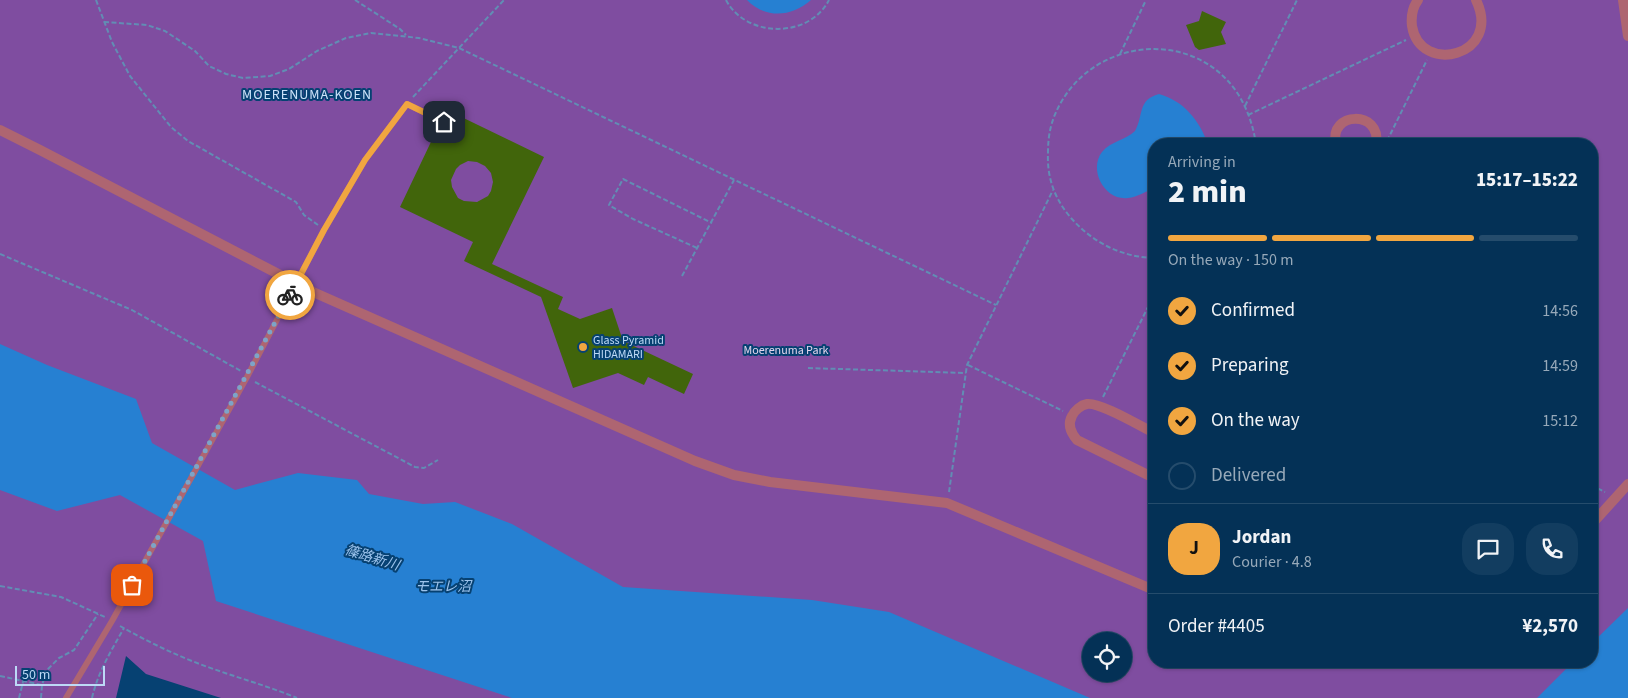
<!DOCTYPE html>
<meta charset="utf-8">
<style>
body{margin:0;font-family:"Source Sans 3","Noto Sans JP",sans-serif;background:#123d60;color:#f1f3f6;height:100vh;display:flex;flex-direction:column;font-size:19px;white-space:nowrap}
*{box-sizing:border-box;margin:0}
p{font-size:16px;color:#97a9b9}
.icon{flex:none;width:28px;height:28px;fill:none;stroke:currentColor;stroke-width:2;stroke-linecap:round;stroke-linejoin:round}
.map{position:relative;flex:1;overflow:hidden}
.panel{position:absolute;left:1148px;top:138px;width:450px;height:530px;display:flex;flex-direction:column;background:#043156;border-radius:20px;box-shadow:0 1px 4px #0004,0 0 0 1px #254c6c}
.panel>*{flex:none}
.controls{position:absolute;left:1082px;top:632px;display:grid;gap:10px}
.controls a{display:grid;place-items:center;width:50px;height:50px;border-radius:50%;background:#043156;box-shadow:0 1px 4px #0004,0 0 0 1px #254c6c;font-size:25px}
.scale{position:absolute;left:15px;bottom:12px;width:90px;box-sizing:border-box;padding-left:5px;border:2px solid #bdd9f6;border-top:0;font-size:14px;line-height:18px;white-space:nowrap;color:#bdd9f6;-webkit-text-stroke:4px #064172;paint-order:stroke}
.pin{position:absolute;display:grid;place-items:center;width:42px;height:42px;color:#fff;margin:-21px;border-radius:10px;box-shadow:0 2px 8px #0006}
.courier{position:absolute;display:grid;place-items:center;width:50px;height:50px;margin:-25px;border:4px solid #f1a640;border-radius:50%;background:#fff;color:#222;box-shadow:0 1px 6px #0007}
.summary em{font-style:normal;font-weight:800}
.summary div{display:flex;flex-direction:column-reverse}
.summary{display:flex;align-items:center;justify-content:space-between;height:85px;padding:0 20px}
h1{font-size:32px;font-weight:800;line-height:38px}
.bar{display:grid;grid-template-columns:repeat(4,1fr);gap:8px 5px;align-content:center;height:60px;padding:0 20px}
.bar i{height:6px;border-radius:4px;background:#254c6c}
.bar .on{background:#f1a640}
.bar p{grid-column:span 4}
.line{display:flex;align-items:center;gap:12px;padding:0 20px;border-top:1px solid #254c6c}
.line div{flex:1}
.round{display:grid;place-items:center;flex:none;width:52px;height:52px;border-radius:20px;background:#123d60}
ol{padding:0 20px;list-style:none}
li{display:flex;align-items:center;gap:15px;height:55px}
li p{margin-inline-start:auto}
li .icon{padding:5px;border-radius:50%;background:#f1a640;color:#111;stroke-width:4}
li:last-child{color:#97a9b9}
li i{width:28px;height:28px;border:2px solid #254c6c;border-radius:50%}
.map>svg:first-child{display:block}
</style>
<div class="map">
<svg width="1628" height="698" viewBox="0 0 1628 698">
<rect width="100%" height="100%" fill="#064172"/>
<!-- green -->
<path fill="#7f4da0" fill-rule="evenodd" d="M0 0H1628V698H221L146 674 126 656 116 698H0ZM1154 144H1591V661H1154ZM1091 641H1124V674H1091Z"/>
<!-- water -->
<g fill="#2680d2">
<path d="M747 0H811C792 17 765 19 747 0Z"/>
<path d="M1159 94C1184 101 1199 120 1208 144H1154V189C1145 191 1138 197 1128 198 1105 201 1088 170 1102 152 1111 141 1126 140 1135 131 1144 115 1137 100 1159 94Z"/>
<path d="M0 344 47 365 136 399 152 443 235 490 298 473 357 480 369 494 423 504 455 502 512 524 623 587 812 600 889 612 1090 698H512L216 601 203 541 120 495 57 511 0 490Z"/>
<path d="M1628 608V698H1537L1574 661H1591V644Z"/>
</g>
<!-- building -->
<g fill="#41650b" fill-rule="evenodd">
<path d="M1202 11 1226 22 1221 32 1226 44 1199 50 1195 47 1186 25 1199 21Z"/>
<path d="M447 110 544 157 492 264 563 297 558 309 580 319 612 308 623 341 693 374 684 394 648 377 644 385 618 373 573 388 541 297 464 261 473 242 400 207 439 125 445 127 449 124 448 119 443 116ZM468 161 477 162 485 166 491 173 493 182 491 191 488 196 477 202 464 201 458 198 452 187 451 180 456 169 460 165Z"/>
</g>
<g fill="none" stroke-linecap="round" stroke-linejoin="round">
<!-- path -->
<g stroke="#628db4" stroke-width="2" stroke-dasharray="5 2.5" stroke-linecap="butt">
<path d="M96 0 112 42 130 76 171 127 188 141 296 202 304 215 318 225"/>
<path d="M355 0 400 29 406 35"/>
<path d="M726 0C746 38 809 39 829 0"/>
<path d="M104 22 147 25 165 31 195 51 209 66 226 74 243 78 270 76 289 69 317 51 346 38 371 33 419 38 459 48 996 305"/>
<path d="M1120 54 1146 0"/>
<path d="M413 97 504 0"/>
<path d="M1245 106 1297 0"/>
<path d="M1248 115 1406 40"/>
<path d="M1387 141 1427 60"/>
<path d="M697 248 633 219 609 205 623 179 712 223"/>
<path d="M0 254 132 310 241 371"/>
<path d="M1154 258C1119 257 1088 240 1067 213 1053 195 1047 175 1048 153 1048 132 1052 117 1063 99 1101 38 1193 30 1236 91 1247 107 1253 125 1256 144"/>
<path d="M682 276 734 180"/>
<path d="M968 365 1063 411"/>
<path d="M808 368 966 373"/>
<path d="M255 382 415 467 424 468 438 460"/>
<path d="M1103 397 1154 295"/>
<path d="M1591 485 1605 492"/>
<path d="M949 492 967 365 1053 190"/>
<path d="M0 586 61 597 105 617"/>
<path d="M120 626C143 639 167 651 192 661 227 675 263 684 297 698"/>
<path d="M0 676 42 685"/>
<path d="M19 698 23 682"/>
<path d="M41 698 42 685 47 670 59 658 74 650 98 614"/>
<path d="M92 698C98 672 111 651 124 628"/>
</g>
<!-- lane -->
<path stroke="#ae6571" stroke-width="6" d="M66 698 112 621 247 377 324 230 365 160 407 104 444 122"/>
<!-- street -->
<g stroke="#ae6571" stroke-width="10">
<path d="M1418 0C1412 8 1411 17 1412 26 1420 76 1503 56 1476 0"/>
<path d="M1623 0 1628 36"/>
<path d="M0 130 40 150 313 292 695 461 734 475 770 482 947 503 1154 590"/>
<path d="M1336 144C1328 111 1382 110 1376 144"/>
<path d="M1154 433C1140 426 1100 402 1087 404 1081 405 1074 411 1072 416 1067 425 1071 433 1077 440L1154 478"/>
<path d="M1591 525 1628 484"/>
</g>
</g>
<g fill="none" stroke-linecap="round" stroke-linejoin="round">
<!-- done -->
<path stroke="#7da4c8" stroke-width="5" stroke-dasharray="0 9" d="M132 585 290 295"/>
<!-- route -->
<path stroke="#f1a640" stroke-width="6" d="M290 295 324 230 365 160 407 104 444 122"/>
</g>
<!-- markers -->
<circle fill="#f1a640" stroke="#064172" stroke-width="2" cx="583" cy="347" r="5"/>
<g text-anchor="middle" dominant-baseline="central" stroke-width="4" stroke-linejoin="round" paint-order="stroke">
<!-- poi labels -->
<g font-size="12" fill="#bdd9f6" stroke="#064172" text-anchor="start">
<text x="593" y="340">Glass Pyramid<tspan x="593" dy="14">HIDAMARI</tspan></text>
</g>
<!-- park labels -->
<g font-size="12" fill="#e3d5ed" stroke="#064172">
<text x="786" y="350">Moerenuma Park</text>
</g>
<!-- neighbourhood labels -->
<g font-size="14" letter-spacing="1" fill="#cce2f9" stroke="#064172">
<text x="307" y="95">MOERENUMA-KOEN</text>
</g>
<!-- water labels -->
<g font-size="14" font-style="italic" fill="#9cc3ec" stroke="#064172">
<text transform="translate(372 558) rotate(17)">篠路新川</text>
<text x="443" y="587">モエレ沼</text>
</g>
</g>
</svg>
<div class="controls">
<a><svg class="icon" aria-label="locate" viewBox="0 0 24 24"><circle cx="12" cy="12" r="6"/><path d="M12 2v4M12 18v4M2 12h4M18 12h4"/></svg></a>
</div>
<div class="scale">50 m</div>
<div class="pin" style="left:132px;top:585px;background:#ea580c"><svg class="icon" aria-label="bag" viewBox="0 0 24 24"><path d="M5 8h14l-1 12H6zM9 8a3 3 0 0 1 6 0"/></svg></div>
<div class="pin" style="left:444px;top:122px;background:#1f2937"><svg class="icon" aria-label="home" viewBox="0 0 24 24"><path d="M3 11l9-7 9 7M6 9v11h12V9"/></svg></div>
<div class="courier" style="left:290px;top:295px"><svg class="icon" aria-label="bike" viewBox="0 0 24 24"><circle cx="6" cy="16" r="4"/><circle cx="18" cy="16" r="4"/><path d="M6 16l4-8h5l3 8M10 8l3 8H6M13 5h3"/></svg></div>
<section class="panel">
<div class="summary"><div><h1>2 min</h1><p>Arriving in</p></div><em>15:17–15:22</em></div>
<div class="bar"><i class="on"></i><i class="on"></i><i class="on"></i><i></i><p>On the way · 150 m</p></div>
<ol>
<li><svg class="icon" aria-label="check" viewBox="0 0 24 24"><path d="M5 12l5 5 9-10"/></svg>Confirmed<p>14:56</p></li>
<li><svg class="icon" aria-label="check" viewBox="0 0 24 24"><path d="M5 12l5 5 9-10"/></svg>Preparing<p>14:59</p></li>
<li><svg class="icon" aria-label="check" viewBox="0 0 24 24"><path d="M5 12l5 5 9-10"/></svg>On the way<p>15:12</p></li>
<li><i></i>Delivered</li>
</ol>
<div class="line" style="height:90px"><b class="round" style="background:#f1a640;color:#111">J</b><div><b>Jordan</b><p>Courier · 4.8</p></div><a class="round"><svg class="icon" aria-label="chat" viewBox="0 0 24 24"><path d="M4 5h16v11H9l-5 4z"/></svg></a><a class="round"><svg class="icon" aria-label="phone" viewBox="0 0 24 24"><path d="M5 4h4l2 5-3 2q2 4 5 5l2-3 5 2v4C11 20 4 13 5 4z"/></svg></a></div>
<div class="line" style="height:65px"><div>Order #4405</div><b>¥2,570</b></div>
</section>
</div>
